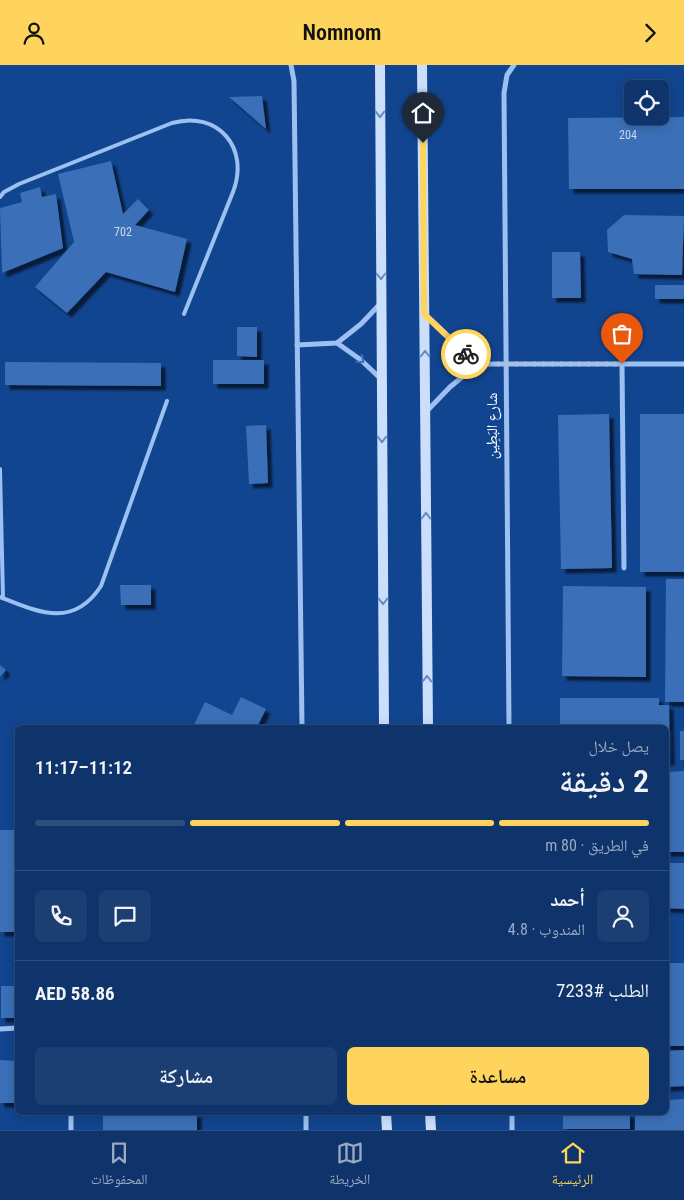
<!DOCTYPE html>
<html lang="ar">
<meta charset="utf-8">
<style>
body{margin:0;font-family:"Roboto Condensed","Noto Naskh Arabic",sans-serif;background:#1c3f73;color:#f1f3f6;direction:rtl;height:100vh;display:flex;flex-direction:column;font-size:19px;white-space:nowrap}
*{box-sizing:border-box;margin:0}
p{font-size:16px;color:#9baac1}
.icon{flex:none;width:28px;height:28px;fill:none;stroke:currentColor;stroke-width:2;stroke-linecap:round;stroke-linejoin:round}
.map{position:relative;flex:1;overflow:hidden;direction:ltr}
.side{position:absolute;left:15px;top:660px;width:654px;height:390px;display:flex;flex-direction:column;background:#0e346b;border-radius:8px;box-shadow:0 2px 12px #0003,0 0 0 1px #2e4f7e;direction:rtl}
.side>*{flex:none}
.controls{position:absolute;left:624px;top:15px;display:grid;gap:10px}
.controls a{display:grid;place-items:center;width:45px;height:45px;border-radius:8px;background:#0e346b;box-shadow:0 2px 12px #0003,0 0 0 1px #2e4f7e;font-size:25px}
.pin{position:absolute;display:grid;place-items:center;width:42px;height:42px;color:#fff;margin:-51px -21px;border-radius:50% 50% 50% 0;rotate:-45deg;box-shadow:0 0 5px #0007}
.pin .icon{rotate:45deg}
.courier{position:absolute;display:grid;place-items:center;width:50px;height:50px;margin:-25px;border:4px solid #ffd45c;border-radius:50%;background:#fff;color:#222;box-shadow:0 1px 6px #0007}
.headline em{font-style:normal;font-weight:600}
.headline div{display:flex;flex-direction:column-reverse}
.headline{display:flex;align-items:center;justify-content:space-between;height:85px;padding:0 20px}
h1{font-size:32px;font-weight:600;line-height:38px}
.bar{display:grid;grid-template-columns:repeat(4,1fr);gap:8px 5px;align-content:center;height:60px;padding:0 20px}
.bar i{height:6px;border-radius:4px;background:#2e4f7e}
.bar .active{background:#ffd45c}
.bar p{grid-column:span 4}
.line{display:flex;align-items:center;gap:12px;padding:0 20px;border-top:1px solid #2e4f7e}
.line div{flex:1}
.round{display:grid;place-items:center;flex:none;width:52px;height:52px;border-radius:8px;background:#1c3f73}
.primary-button{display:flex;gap:10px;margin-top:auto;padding:10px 20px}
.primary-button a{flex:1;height:58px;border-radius:8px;background:#ffd45c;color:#111;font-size:20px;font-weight:600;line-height:58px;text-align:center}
.primary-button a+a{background:#1c3f73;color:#f1f3f6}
header{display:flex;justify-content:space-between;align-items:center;height:65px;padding:0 20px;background:#ffd45c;color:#111;font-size:22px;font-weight:600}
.menu{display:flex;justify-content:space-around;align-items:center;height:70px;border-top:1px solid #2e4f7e;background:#0e346b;font-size:14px;color:#9baac1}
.menu a{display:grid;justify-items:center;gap:2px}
.menu .active{color:#ffd45c}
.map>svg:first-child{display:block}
</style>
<header><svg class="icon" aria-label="forward" viewBox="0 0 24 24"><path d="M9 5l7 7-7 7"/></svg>Nomnom<svg class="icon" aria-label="person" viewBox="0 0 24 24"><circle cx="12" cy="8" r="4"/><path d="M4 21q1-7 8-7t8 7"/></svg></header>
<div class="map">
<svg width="684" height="1065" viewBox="0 0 684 1065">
<defs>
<filter id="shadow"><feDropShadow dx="4.5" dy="4.5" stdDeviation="1" flood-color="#0009"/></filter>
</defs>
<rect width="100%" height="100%" fill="#12458f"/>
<!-- building -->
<g fill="#3b6fb8" filter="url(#shadow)">
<path d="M262 31 266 64 229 32Z"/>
<path d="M684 52V124H569L568 53Z"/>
<path d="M111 96 123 149 138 134 149 145 135 160 187 174 175 227 106 207 67 248 35 222 74 177 58 109Z"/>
<path d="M40 122 42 132 56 129 63 183 2 208 0 143 22 137 20 128Z"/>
<path d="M624 150 684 151 682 210 634 209 632 194 608 187 607 165Z"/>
<path d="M552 187H580L581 233H552Z"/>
<rect x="655" y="220" width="29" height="14"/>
<path d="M237 262H257V292L237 291Z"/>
<rect x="213" y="295" width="51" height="24"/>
<path d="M5 297 161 298V321L5 320Z"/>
<path d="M609 349 612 503 561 504 558 350Z"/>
<rect x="640" y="349" width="44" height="158"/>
<path d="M266 360 268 418 249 419 246 361Z"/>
<path d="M666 514H684V637H665Z"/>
<path d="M120 520H151V540H121Z"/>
<path d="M563 521 646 522V612L562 611Z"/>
<path d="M0 600 6 605 0 612Z"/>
<path d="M241 632 266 644 257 662H193L205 637 232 650Z"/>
<path d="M560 633H659V640H669L670 696H666V662H560Z"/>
<rect x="680" y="666" width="4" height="29"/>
<path d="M684 706V787H666V707Z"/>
<rect x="0" y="765" width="18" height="102"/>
<path d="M666 798H684V844L666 843Z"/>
<rect x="666" y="898" width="18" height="83"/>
<rect x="1" y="921" width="17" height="32"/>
<path d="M684 985V1021L666 1022V986Z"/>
<path d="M0 995 18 996V1038H0Z"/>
<path d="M684 1034V1065H635V1048H666V1035Z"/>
<rect x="103" y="1048" width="94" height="17"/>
<rect x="563" y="1048" width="67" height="16"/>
</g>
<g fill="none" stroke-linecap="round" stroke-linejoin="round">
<!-- service -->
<g stroke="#9cc0f2" stroke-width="4">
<path d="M0 132 4 127 19 119 172 58C218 45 250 83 233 127L184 249"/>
<path d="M0 404 3 533"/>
<path d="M0 532C38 547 73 564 101 521L167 336"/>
</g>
<!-- minor -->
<g stroke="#9cc0f2" stroke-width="5">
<path d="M291 0 294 16 302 662"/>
<path d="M426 250 478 299"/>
<path d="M337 278 361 295 381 314"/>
<path d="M297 280 337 278 361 259 380 239"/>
<path d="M622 299 624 503"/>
<path d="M426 347 450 322 478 299H684"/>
<path d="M509 662 504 28 507 10 514 0"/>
<path d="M0 964 18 963"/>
<path d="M71 1048V1065"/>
<path d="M306 1048V1065"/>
<path d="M512 1048V1065"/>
</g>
<!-- secondary -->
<g stroke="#cbdffc" stroke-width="10">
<path d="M380 0 384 662"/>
<path d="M422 0 428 662"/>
<path d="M386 1048 387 1065"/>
<path d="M430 1048 431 1065"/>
</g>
</g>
<!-- one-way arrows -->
<defs><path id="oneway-chevron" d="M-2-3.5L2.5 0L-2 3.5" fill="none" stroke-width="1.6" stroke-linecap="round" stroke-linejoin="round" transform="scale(1.25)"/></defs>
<g stroke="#658ac0">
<use href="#oneway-chevron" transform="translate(380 49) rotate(90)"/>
<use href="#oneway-chevron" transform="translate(381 211) rotate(90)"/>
<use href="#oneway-chevron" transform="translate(425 289) rotate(-90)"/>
<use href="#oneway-chevron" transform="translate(382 374) rotate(90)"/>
<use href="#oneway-chevron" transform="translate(426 451) rotate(-90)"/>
<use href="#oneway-chevron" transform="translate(383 536) rotate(90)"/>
<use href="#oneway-chevron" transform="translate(427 614) rotate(-90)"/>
</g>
<use stroke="#4270b2" href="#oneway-chevron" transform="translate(361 295) rotate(39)"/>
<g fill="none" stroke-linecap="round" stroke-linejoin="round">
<!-- done -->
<path stroke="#acbed8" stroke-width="5" stroke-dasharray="0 9" d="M466 289 478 299H622"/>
<!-- route -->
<path stroke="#ffd45c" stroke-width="6" d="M423 78 424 249 466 289"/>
</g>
<g text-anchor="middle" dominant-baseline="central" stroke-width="4" stroke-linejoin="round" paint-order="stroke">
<!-- number labels -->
<g font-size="12" fill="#cedbed">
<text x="628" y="70">204</text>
<text x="123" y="167">702</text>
</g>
<!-- street labels -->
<g font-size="15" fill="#fff" stroke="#12458f">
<text transform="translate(492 361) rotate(-90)">شارع البَطِين</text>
</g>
</g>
</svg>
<div class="controls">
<a><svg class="icon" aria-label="locate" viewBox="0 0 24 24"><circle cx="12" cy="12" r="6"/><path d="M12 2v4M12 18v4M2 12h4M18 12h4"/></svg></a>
</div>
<div class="pin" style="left:622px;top:299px;background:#ea580c"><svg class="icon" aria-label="bag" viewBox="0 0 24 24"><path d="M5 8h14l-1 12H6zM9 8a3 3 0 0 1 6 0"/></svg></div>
<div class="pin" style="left:423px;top:78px;background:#1f2937"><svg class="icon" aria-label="home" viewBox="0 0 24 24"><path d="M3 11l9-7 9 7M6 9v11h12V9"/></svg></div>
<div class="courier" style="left:466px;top:289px"><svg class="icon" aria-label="bike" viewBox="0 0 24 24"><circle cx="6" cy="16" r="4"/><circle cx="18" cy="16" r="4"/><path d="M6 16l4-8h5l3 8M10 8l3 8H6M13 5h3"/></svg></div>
<section class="side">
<div class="headline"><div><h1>2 دقيقة</h1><p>يصل خلال</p></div><em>11:12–11:17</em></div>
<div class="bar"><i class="active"></i><i class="active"></i><i class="active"></i><i></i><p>في الطريق · 80 m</p></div>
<div class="line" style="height:90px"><a class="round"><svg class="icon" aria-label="person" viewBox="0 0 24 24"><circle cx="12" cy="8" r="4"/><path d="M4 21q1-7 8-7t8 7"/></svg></a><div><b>أحمد</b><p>المندوب · 4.8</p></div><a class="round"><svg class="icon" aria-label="chat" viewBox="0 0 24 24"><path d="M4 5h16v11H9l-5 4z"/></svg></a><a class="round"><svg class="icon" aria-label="phone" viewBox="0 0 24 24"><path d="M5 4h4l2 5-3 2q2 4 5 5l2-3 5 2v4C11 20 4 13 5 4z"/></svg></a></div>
<div class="line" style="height:65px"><div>الطلب #7233</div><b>AED 58.86</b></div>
<div class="primary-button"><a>مساعدة</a><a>مشاركة</a></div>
</section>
</div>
<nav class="menu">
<a class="active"><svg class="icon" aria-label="home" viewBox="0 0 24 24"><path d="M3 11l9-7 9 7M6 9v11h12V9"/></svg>الرئيسية</a>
<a><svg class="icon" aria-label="map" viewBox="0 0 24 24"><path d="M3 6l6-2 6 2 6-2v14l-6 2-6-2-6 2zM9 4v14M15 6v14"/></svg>الخريطة</a>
<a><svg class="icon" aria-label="saved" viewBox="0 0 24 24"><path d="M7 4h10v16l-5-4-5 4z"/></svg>المحفوظات</a>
</nav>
